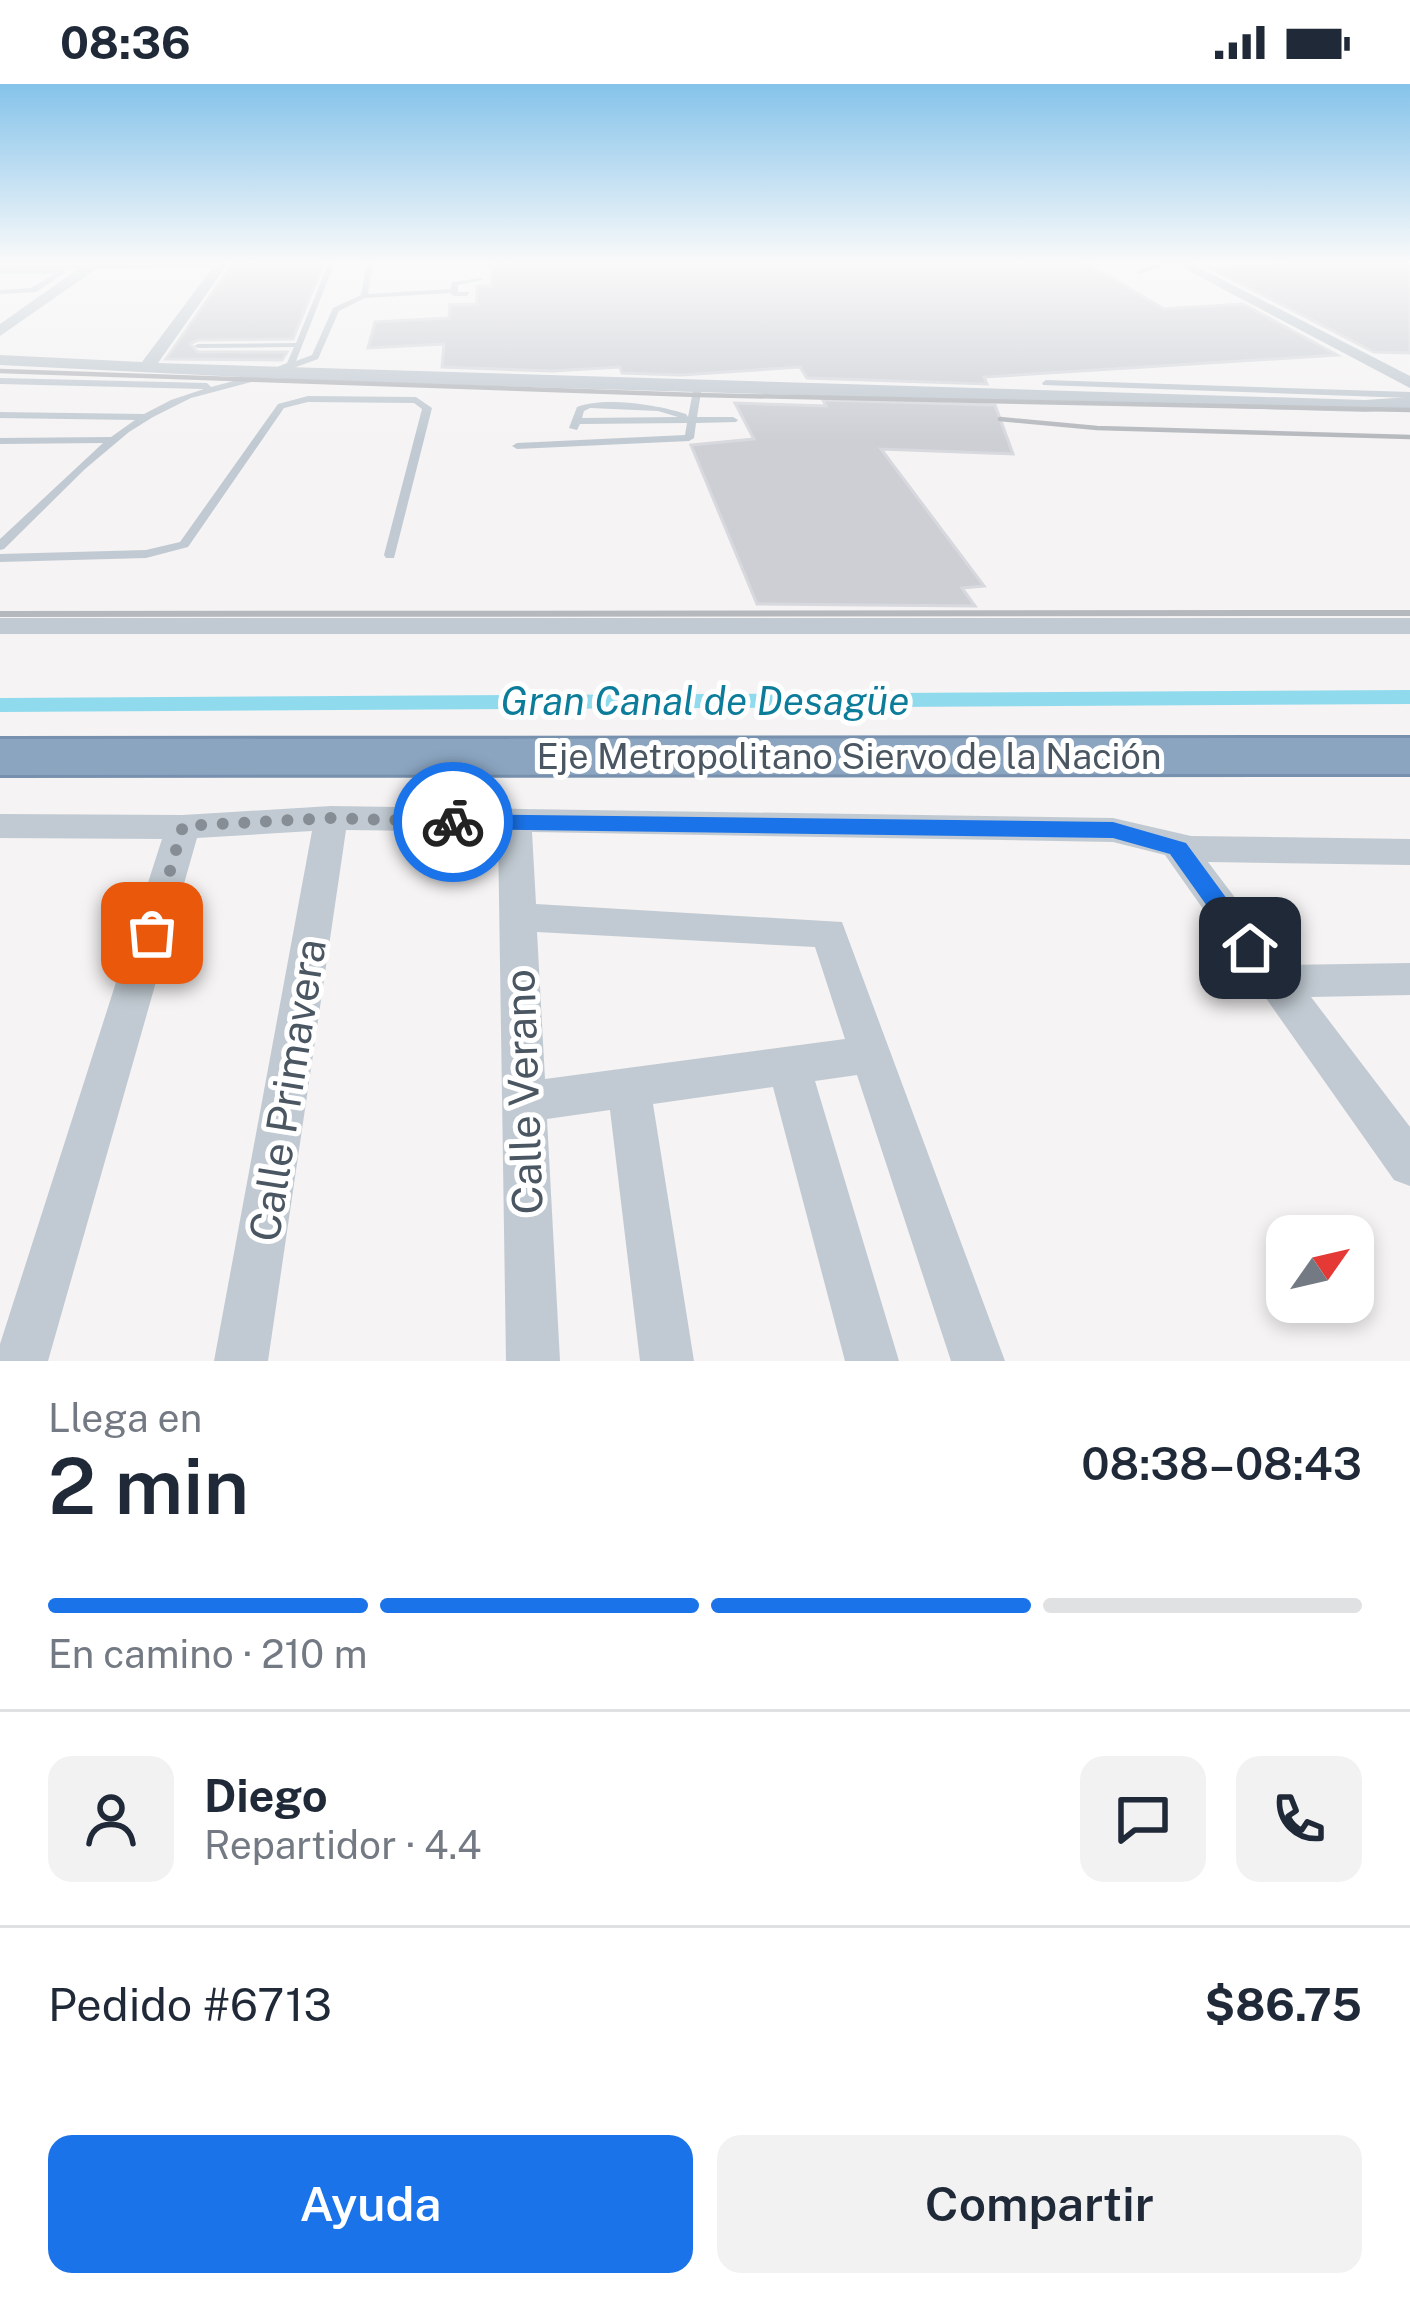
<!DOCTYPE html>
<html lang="es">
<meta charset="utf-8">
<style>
body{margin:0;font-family:"Public Sans",sans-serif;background:#f2f2f3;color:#1f2937;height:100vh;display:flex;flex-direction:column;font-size:45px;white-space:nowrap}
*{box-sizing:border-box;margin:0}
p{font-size:39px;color:#747a83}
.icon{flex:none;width:66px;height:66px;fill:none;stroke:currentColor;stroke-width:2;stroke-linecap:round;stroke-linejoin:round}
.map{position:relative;height:1277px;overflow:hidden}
.sheet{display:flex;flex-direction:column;background:#fff;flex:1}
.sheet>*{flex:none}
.needle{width:78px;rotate:56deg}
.buttons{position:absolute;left:1266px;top:1131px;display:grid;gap:24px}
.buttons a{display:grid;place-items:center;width:108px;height:108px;border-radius:24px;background:#fff;box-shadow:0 6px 18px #0003;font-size:60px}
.pin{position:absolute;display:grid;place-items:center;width:102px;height:102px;color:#fff;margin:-51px;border-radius:24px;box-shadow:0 6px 18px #0006}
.courier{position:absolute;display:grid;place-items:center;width:120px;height:120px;margin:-60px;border:9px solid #1a73e8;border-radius:50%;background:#fff;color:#222;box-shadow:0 3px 15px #0007}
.summary em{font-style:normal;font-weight:600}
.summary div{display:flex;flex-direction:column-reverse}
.summary{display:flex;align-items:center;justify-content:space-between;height:204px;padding:0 48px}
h1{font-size:78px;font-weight:600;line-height:90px}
.bar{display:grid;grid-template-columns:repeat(4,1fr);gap:18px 12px;align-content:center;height:144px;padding:0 48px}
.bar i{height:15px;border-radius:9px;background:#e0e1e3}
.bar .active{background:#1a73e8}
.bar p{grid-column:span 4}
.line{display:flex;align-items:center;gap:30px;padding:0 48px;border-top:3px solid #e0e1e3}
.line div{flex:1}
.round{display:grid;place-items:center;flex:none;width:126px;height:126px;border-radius:24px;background:#f2f2f3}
.primary-button{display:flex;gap:24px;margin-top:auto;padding:24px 48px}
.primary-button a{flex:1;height:138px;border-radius:24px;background:#1a73e8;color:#fff;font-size:48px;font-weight:600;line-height:138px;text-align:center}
.primary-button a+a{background:#f2f2f3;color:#1f2937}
.status{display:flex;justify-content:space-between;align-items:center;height:84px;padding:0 60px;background:#fff;direction:ltr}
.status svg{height:33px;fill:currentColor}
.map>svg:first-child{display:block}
</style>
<div class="status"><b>08:36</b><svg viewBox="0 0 49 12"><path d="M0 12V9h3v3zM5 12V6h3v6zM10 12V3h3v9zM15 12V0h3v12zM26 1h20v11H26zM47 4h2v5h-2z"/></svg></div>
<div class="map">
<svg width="1410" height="1277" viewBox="0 0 1410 1277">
<rect width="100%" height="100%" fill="#f5f3f3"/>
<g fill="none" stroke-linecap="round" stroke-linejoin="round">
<!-- canal -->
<path fill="#90daee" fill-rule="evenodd" d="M1410 606V620L0 628V614Z"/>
</g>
<!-- building -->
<g fill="#cdcfd5" stroke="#d7d9de" stroke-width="3">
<path d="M234 178H324L293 255 198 256 190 260 198 268H287L282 276 166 275Z"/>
<path d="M491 178H1085L1164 225 1243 220 1337 271 984 293 987 300 807 294 800 283 681 291 622 289 620 283 553 287 442 283 444 260 368 264 375 238 449 234 450 221 477 220V202H492Z"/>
<path d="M1281 178H1410V269L1374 268 1210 184 1287 180Z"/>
<path d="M823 316 995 321 1013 370 881 365 984 502 962 504 975 522 757 520 691 361 754 355 735 319 826 322Z"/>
</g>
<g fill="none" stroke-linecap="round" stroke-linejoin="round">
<defs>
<path id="motorway" d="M1410 654V690L0 691V655Z"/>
</defs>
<!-- motorway casing -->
<use href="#motorway" stroke="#7690ad" stroke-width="6"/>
<!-- service -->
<g fill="#c1cad2" fill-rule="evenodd">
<path d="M329 178H335L296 277 312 271 333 224 361 211 367 178H373L368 210 450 205 452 198 481 194 484 196 458 201V208H470L467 212H454L450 209 365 214 339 227 318 275 266 294 191 314 153 333 129 348 85 385 4 465 0 466V455L103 359 0 360V354L111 353 135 336 0 334V328L144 330 171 316 204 305 0 300V294L207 299 211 303 260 290 287 279 294 263 198 264 194 262 198 260 296 259Z"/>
<path d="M1163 178H1201L1166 181 1139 190 1134 189Z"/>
<path d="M0 186H63L66 188 36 208 0 210V206L31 204 55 190H0Z"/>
<path d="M1046 296 1410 308V314L1043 301 1042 299Z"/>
<path d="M698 299 702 302 697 333H733L738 336 736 338 696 339 694 354 689 357 517 365 512 362 517 359 685 351 687 339 580 340 577 346 569 344 577 323C603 312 660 321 686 330L688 333 694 302ZM590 324 658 327 678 333 582 334 584 327Z"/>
<path d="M308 312 416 313 432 324 394 474H386L384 471 422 325 414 319 308 318 284 324 188 463 146 474 0 478V470L146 466 180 458 278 320Z"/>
</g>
<!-- minor -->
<g fill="#c1cad2" fill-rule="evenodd">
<path d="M0 178H229L158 279 1365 316 1410 313V325L1365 328 324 297 0 281V271L142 278 213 183 96 185 0 252V240L78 185 0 186Z"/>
<path d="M1172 178H1188L1410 292V304Z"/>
<rect x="0" y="534" width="1410" height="16"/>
<path d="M331 722 1113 734 1191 752 1410 755V781L1208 778 1286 881 1410 879V911L1311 913 1410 1043V1102L1394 1096 1165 771 1113 758 532 748 536 820 842 838 1005 1277H951L857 991 815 997 899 1277H845L773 1003 653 1020 694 1277H640L610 1026 547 1035 560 1277H506L498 748 346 746 268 1277H214L312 747 197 754 48 1277H0V1260L162 755 0 754V730L183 731ZM537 848 815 863 845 955 545 995Z"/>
</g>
<!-- motorway -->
<use href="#motorway" fill="#8ba5c1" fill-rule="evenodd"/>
<!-- rail-far1 -->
<g stroke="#b5b8bd" stroke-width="4.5">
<path d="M0 287 697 311 1410 326"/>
<path d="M1000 335 1097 344 1410 353"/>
</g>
<!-- rail -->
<path stroke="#b5b8bd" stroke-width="6" d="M0 530 1410 529"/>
</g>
<!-- sky -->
<linearGradient id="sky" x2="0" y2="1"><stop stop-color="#85c3ea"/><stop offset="0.5" stop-color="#fafafa"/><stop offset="1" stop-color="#fafafa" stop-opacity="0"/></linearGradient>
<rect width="1410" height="356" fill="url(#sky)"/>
<!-- route -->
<path fill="#1a73e8" d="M453 730 1113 738 1186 759 1263 864 1250 874 1242 871 1170 770 1113 754 453 745 443 738Z"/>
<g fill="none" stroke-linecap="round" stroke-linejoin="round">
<!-- done -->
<path stroke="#868d94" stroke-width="12" stroke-dasharray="0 21.6" d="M152 849 183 742 331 734 453 738"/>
</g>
<g text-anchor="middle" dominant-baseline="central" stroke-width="10" stroke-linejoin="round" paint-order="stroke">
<!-- street labels -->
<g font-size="36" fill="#4a5661" stroke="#fff">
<text x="849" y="672">Eje Metropolitano Siervo de la Nación</text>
</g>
<!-- water labels -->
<g font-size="39" font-style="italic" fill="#0c7c9b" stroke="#fff">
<text x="705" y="617">Gran Canal de Desagüe</text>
</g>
<!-- near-street labels -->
<g font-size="42" fill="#4a5661" stroke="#fff">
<text transform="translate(287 1006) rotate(-81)">Calle Primavera</text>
<text transform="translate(523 1008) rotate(-92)">Calle Verano</text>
</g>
</g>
</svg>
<div class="buttons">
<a><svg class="needle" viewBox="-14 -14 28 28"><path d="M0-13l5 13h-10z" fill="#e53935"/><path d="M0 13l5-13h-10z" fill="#747a83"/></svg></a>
</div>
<div class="pin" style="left:152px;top:849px;background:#ea580c"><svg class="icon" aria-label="bag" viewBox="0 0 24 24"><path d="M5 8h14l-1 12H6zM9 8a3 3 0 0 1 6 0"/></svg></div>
<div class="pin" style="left:1250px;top:864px;background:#1f2937"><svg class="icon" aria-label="home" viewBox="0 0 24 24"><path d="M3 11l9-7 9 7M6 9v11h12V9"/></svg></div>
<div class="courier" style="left:453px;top:738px"><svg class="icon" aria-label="bike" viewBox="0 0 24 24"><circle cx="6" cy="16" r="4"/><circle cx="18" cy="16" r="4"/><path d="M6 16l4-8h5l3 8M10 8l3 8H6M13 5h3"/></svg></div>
</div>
<section class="sheet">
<div class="summary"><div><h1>2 min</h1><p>Llega en</p></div><em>08:38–08:43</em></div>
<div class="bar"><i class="active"></i><i class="active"></i><i class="active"></i><i></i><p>En camino · 210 m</p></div>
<div class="line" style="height:216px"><a class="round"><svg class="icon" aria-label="person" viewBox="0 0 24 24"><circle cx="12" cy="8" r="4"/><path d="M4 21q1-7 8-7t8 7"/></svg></a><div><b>Diego</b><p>Repartidor · 4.4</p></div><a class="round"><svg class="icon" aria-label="chat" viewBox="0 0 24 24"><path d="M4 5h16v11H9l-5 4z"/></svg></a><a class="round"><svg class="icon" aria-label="phone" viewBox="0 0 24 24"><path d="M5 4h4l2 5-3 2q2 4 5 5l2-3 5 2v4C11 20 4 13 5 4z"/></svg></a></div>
<div class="line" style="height:156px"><div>Pedido #6713</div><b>$86.75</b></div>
<div class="primary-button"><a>Ayuda</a><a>Compartir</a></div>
</section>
